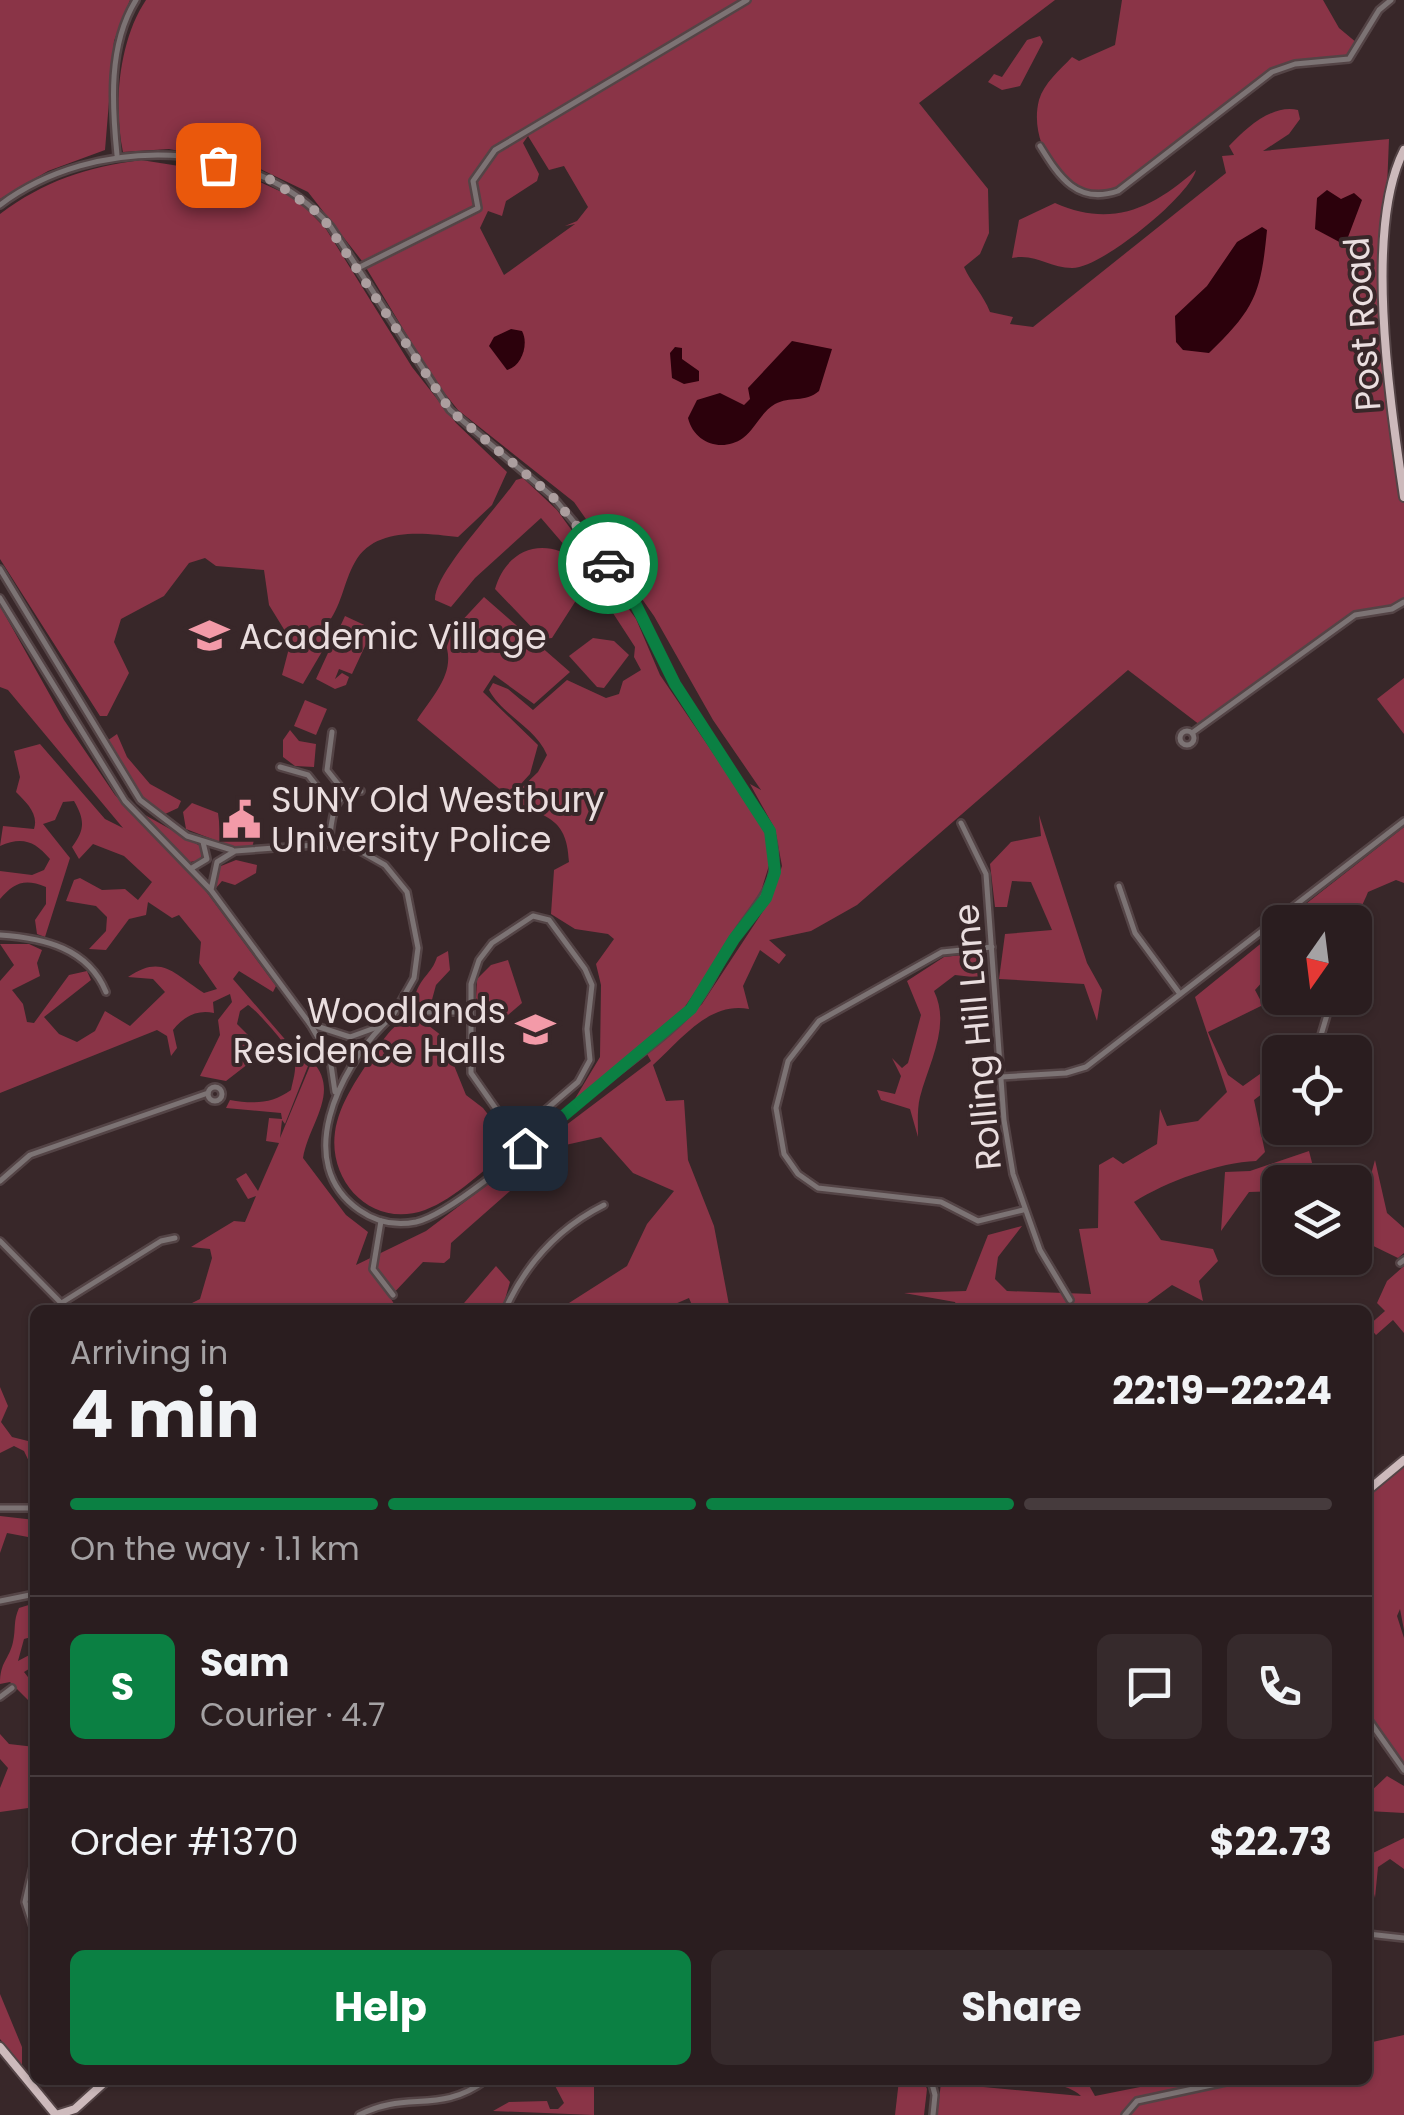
<!DOCTYPE html>
<meta charset="utf-8">
<style>
body{margin:0;font-family:Poppins,sans-serif;background:#362a2c;color:#f1f3f6;height:100vh;display:flex;flex-direction:column;font-size:38px;white-space:nowrap}
*{box-sizing:border-box;margin:0}
p{font-size:32px;color:#a5a2a4}
.icon{flex:none;width:55px;height:55px;fill:none;stroke:currentColor;stroke-width:2;stroke-linecap:round;stroke-linejoin:round}
.map{position:relative;flex:1;overflow:hidden}
.panel{position:absolute;left:30px;top:1305px;width:1342px;height:780px;display:flex;flex-direction:column;background:#2a1d1f;border-radius:15px;box-shadow:0 2px 8px #0004,0 0 0 2px #463b3d}
.panel>*{flex:none}
.needle{width:65px;rotate:194deg}
.fabs{position:absolute;left:1262px;top:905px;display:grid;gap:20px}
.fabs a{display:grid;place-items:center;width:110px;height:110px;border-radius:15px;background:#2a1d1f;box-shadow:0 2px 8px #0004,0 0 0 2px #463b3d;font-size:50px}
.pin{position:absolute;display:grid;place-items:center;width:85px;height:85px;color:#fff;margin:-42px;border-radius:20px;box-shadow:0 5px 15px #0006}
.courier{position:absolute;display:grid;place-items:center;width:100px;height:100px;margin:-50px;border:8px solid #0b8043;border-radius:50%;background:#fff;color:#222;box-shadow:0 2px 12px #0007}
.headline em{font-style:normal;font-weight:700}
.headline div{display:flex;flex-direction:column-reverse}
.headline{display:flex;align-items:center;justify-content:space-between;height:170px;padding:0 40px}
h1{font-size:65px;font-weight:700;line-height:75px}
.bar{display:grid;grid-template-columns:repeat(4,1fr);gap:15px 10px;align-content:center;height:120px;padding:0 40px}
.bar i{height:12px;border-radius:8px;background:#463b3d}
.bar .current{background:#0b8043}
.bar p{grid-column:span 4}
.line{display:flex;align-items:center;gap:25px;padding:0 40px;border-top:2px solid #463b3d}
.line div{flex:1}
.round{display:grid;place-items:center;flex:none;width:105px;height:105px;border-radius:15px;background:#362a2c}
.cta{display:flex;gap:20px;margin-top:auto;padding:20px 40px}
.cta a{flex:1;height:115px;border-radius:15px;background:#0b8043;color:#fff;font-size:40px;font-weight:700;line-height:115px;text-align:center}
.cta a+a{background:#362a2c;color:#f1f3f6}
.map>svg:first-child{display:block}
</style>
<div class="map">
<svg width="1404" height="2115" viewBox="0 0 1404 2115">
<rect width="100%" height="100%" fill="#382729"/>
<!-- green -->
<g fill="#8a3447" fill-rule="evenodd">
<path d="M0 0H130L114 41 105 150 48 171 0 199Z"/>
<path d="M146 0H1055L919 103 988 189 989 233 980 254 964 267C971 283 983 294 990 312L1013 317 1010 324 1033 327 1226 173 1222 156 1234 155 1229 146C1246 128 1272 104 1298 110L1300 119 1289 134 1263 151 1389 139 1383 287 1404 497V602L1392 609 1362 612 1200 725 1128 670 857 905 811 931 769 940 786 955 779 964 760 950 743 986 749 1009C709 1001 681 1040 653 1065L666 1101 684 1100 688 1160 714 1226 730 1310H694L689 1298 661 1310H558L627 1266 647 1224 674 1191 633 1173 601 1137 561 1146 451 1243 450 1258 444 1263 423 1262 390 1297 394 1304H426L435 1310H189L188 1305 200 1299 212 1258 210 1249 191 1247 234 1221 245 1222 256 1196 248 1199 236 1179 246 1173 258 1191 279 1143 266 1141 269 1118 282 1119 281 1113 226 1108 230 1100C253 1104 272 1104 291 1090 293 1080 298 1066 293 1056 287 1046 258 1011 248 1005L240 1011 237 1024 257 1044V1057L226 1081 200 1076 220 1035 218 1020 232 1002 230 994 213 1002 214 1013C197 1009 183 1017 173 1030L177 1048 171 1056 167 1036 157 1030 0 1093V981L14 965 0 944H29L42 950 37 963 40 976 12 990 23 1004 27 1022 34 1023 69 975 87 971 91 980 44 1017 59 1034 77 1042 95 1031 105 1011 130 1026 165 992 153 979 128 977C162 954 173 973 204 993L217 989 199 963 201 942 179 915 172 918 148 902 146 915 129 919 106 950 89 949 106 931 107 917 96 906 66 901 74 880 80 878 102 890 125 889 138 900 152 882 124 856 93 844 79 859 72 847C85 830 85 820 74 801L63 802 55 820 43 824 70 858 45 937 37 934 35 920 46 904V887C24 878 14 883 0 899V871L32 875 44 870 50 859C35 841 22 836 0 846L3 826 34 829C39 814 26 802 16 792L20 777 14 751 40 744 105 819 123 828 8 690 0 687V606L64 720 115 795 197 879 276 986 273 992 239 971 233 979 308 1066 285 1124 282 1120 280 1138 312 1061C341 1092 309 1123 303 1158L346 1215 368 1232 356 1265 426 1231 651 1061 647 1054 702 1004 771 899 782 866 775 829 750 784 761 790 713 720 654 616 574 502 458 410 434 380 362 261 308 192 252 165 169 149 123 152C113 105 119 40 146 0ZM528 136 549 170 564 166 588 207 577 221 565 226 575 224 504 275 480 228 488 211 502 216 506 201 537 181 539 174 523 143Z"/>
<path d="M1122 0H1323L1339 28 1357 43 1349 58 1278 67 1127 184C1075 215 1026 150 1039 100 1044 83 1060 70 1072 57L1079 61 1115 45Z"/>
<path d="M1040 36 1043 42 1020 86 1002 90 988 82 994 74 1002 77 1027 40Z"/>
<path d="M141 160 249 177 297 199 326 229 412 367 456 423 507 472 492 505 458 537C425 533 375 526 355 562 343 583 342 607 325 627L330 638 303 684 282 675 288 652 285 631 269 605 264 570 216 566 205 558 189 563 164 596 121 619 114 642 129 673 107 716H100L0 559V214C44 181 87 167 141 160Z"/>
<path d="M1196 170C1189 197 1100 269 1072 268 1049 268 1036 253 1012 258L1019 220 1055 203C1111 228 1152 209 1196 170Z"/>
<path d="M523 478 557 510 636 619 660 675 766 831 771 859 758 901 684 1008 573 1102 600 1057 601 985 596 964 614 939 608 934 575 929 551 914 554 870 569 862C567 813 542 819 511 798L538 772 547 755C535 727 503 716 489 690L493 683 508 689 533 710 567 680 606 698 619 694 623 681 641 670 634 657 635 647 585 570 589 580 552 638 543 639 495 589C507 548 544 536 578 561L541 518 475 578 451 607 435 600C434 572 499 507 516 480Z"/>
<path d="M484 597 570 672 534 704 494 675 483 692 538 745 530 774 509 797 417 720C434 694 458 671 444 640Z"/>
<path d="M345 616 373 629 352 674 339 669 335 679 342 673 349 677 346 685 335 689 316 679Z"/>
<path d="M593 638 614 641 629 655 604 688 597 687 569 656Z"/>
<path d="M1404 678V734L1377 699Z"/>
<path d="M305 700 327 709 316 735 294 726Z"/>
<path d="M290 730 299 741 316 744 314 767 295 766 283 757V740Z"/>
<path d="M117 734 127 757 150 784 181 801 178 808 165 814 149 804 130 781 107 741Z"/>
<path d="M192 803 218 813 220 829 254 840 252 848 230 846 186 829 183 812Z"/>
<path d="M145 815 202 847 201 860 190 862Z"/>
<path d="M1039 815 1087 963 1102 990 1097 1021 1084 984 999 979 1005 934 1052 930 1031 882 1012 881 1007 907H995L990 864 1011 842 1041 836Z"/>
<path d="M1404 827V883L1396 880 1368 892C1357 919 1352 923 1323 922L1307 903Z"/>
<path d="M236 860 257 865 256 873 235 885 222 881 216 888V868Z"/>
<path d="M1280 928V962L1255 990 1263 1005 1208 1032 1228 1075 1243 1086 1280 1060V1080L1254 1100 1265 1152 1256 1161C1220 1162 1165 1182 1134 1202L1161 1240 1213 1249 1218 1261 1199 1281 1203 1301 1172 1285 1146 1304 1148 1310H959L955 1302 904 1293 966 1291 988 1235 1022 1226 998 1257 995 1279 1007 1291 1091 1294 1079 1229 1098 1228 1099 1165 1113 1157 1123 1164 1157 1144 1160 1109 1167 1126 1198 1121 1227 1092 1195 997Z"/>
<path d="M448 951 450 970 436 985 430 1007H424L415 997C419 978 432 974 437 957Z"/>
<path d="M980 953 982 978 955 975 934 991C951 1026 929 1062 920 1097 917 1109 918 1124 918 1137L910 1109 881 1100 877 1090 895 1094 901 1076 892 1058 902 1068 908 1063 921 1015 907 981 944 957Z"/>
<path d="M508 960 522 1003 502 1020 488 1017 476 998 477 979 491 965Z"/>
<path d="M415 1015 442 1036 466 1095 483 1108 513 1147C486 1167 457 1198 425 1210 373 1229 328 1183 335 1132 339 1104 357 1079 372 1056 385 1038 393 1022 415 1015Z"/>
<path d="M1309 1151 1317 1182H1280V1191L1249 1192 1221 1231 1225 1172 1250 1171Z"/>
<path d="M1375 1160 1387 1213 1404 1228V1253L1398 1258 1355 1237V1200L1367 1189Z"/>
<path d="M496 1266 510 1282 502 1310H458Z"/>
<path d="M1404 1266V1333L1393 1320 1376 1335 1368 1326 1385 1311 1377 1303 1387 1281Z"/>
<path d="M0 1387 8 1406 1 1422 12 1437 28 1441 35 1474 24 1451 14 1446 0 1453Z"/>
<path d="M1404 1460V1630L1400 1609 1397 1616 1404 1638V1770L1368 1719V1489Z"/>
<path d="M0 1516 35 1520V1547L28 1537 7 1533 0 1553Z"/>
<path d="M35 1603V1636L24 1639 18 1661 35 1652V1665L24 1672 35 1686V1707L10 1682 0 1684C0 1661 9 1660 13 1642 16 1629 13 1621 19 1608Z"/>
<path d="M0 1734 9 1744 35 1747V1807L0 1812V1788L8 1768 0 1759Z"/>
<path d="M1387 1776 1404 1786V1813L1368 1811V1794Z"/>
<path d="M1404 1838V1869L1390 1859 1378 1867 1375 1898 1368 1869 1373 1853Z"/>
<path d="M0 1994 22 2047V2065L0 2039Z"/>
<path d="M1404 2035V2115H937L941 2083 1081 2096C1063 2079 1023 2082 998 2080H1086L1095 2096 1175 2080H1368V2043Z"/>
<path d="M552 2080H594V2115L493 2111 509 2102 547 2101 550 2109H558L564 2103Z"/>
<path d="M899 2080H923L927 2089 924 2115H895Z"/>
</g>
<!-- water -->
<g fill="#2c010c">
<path d="M1327 190 1341 199 1354 193 1362 200 1345 245 1315 229 1317 198Z"/>
<path d="M1262 227 1267 230C1261 292 1256 308 1209 353L1183 350 1176 342 1175 316 1207 286 1237 242Z"/>
<path d="M511 329 522 331C529 344 522 366 507 370L489 346 494 337Z"/>
<path d="M792 341 832 349 819 391C805 403 790 396 775 404 761 412 755 429 743 438 722 453 694 443 688 418L697 400 720 393 744 405 750 399 748 388Z"/>
<path d="M675 347 682 348V359L699 371V381L684 384 672 378 670 353Z"/>
</g>
<g fill="none" stroke-linecap="round" stroke-linejoin="round">
<defs>
<g id="minor">
<path d="M1040 146C1059 177 1077 205 1118 191L1272 72 1295 64 1349 59 1379 10 1391 0"/>
<path d="M117 155C112 105 108 45 136 0"/>
<path d="M0 205C93 135 252 135 331 227L450 410 553 497 595 547 633 599 675 684 770 831C786 881 758 900 734 938 719 962 709 989 691 1009 664 1039 628 1062 598 1087 559 1118 459 1212 416 1222 396 1226 376 1222 359 1210 292 1163 340 1069 383 1025"/>
<path d="M358 268 478 208 473 181 495 150 747 0"/>
<path d="M0 569 140 800 187 836 232 850"/>
<path d="M0 598 125 801 211 890 310 1024 350 1037 383 1025 392 1017 414 978 418 948 407 892 385 865 353 847 329 844 235 851 217 862 211 890"/>
<circle cx="1187" cy="738" r="7"/>
<path d="M332 732 327 770 346 794"/>
<path d="M1192 733 1355 615 1392 609 1404 602"/>
<path d="M280 767 308 775 334 808"/>
<path d="M961 823 986 874 1004 1120 1013 1174 1040 1250 1070 1300"/>
<path d="M329 844C332 820 331 792 361 791"/>
<path d="M192 868 207 859 203 842"/>
<path d="M1119 886 1135 933 1180 994"/>
<path d="M1299 903 1315 922"/>
<path d="M533 916 549 920 585 969 592 985 587 1029 590 1060 578 1082 515 1136 471 1073V984L479 960 492 943Z"/>
<path d="M0 935C44 938 88 948 106 992"/>
<path d="M992 947 942 952 819 1021 788 1061 776 1108 784 1154 798 1174 818 1188 941 1202 978 1221 1023 1210"/>
<path d="M403 1001 427 1012H470"/>
<path d="M310 1024 330 1058 335 1092"/>
<path d="M1316 1052 1332 998"/>
<path d="M1001 1077 1066 1073 1086 1067 1404 821"/>
<circle cx="215" cy="1094" r="7"/>
<path d="M1355 1110 1367 1111"/>
<path d="M0 1181 30 1155 208 1093"/>
<path d="M381 1221 373 1269 393 1295"/>
<path d="M0 1241 68 1310"/>
<path d="M1400 1263 1404 1260"/>
<path d="M63 1302 161 1241 175 1238"/>
<path d="M505 1310C526 1263 558 1228 604 1205"/>
<path d="M0 1508H35"/>
<path d="M0 1601 35 1594"/>
<path d="M0 1697 12 1688"/>
<path d="M1368 1719 1404 1770"/>
<path d="M35 1858 25 1902 35 1933"/>
<path d="M1368 1934 1404 1938"/>
<path d="M931 2080 935 2095 933 2115"/>
<path d="M359 2115C407 2090 439 2115 486 2080"/>
<path d="M1125 2115 1137 2101 1235 2080"/>
</g>
<g id="major">
<path d="M1404 150C1363 230 1391 407 1404 497"/>
<path d="M1368 1490 1404 1460"/>
<path d="M0 2047 56 2115"/>
<path d="M56 2115 75 2109 107 2080"/>
</g>
</defs>
<!-- minor casing -->
<use href="#minor" stroke="#544446" stroke-width="10"/>
<!-- major casing -->
<use href="#major" stroke="#544446" stroke-width="12"/>
<!-- minor -->
<use href="#minor" stroke="#7c7374" stroke-width="5"/>
<!-- major -->
<use href="#major" stroke="#cdbabc" stroke-width="8"/>
</g>
<g fill="none" stroke-linecap="round" stroke-linejoin="round">
<!-- done -->
<path stroke="#ac9e9f" stroke-width="10" stroke-dasharray="0 18" d="M218 165 272 180 321 215 450 410 552 496 608 564"/>
<!-- route -->
<path stroke="#0b8043" stroke-width="12" d="M525 1148 691 1009 734 939 766 898 775 872 770 831 675 684 633 599 608 564"/>
</g>
<!-- icons -->
<defs>
<symbol id="university-bare" viewBox="-9 -9 18 18"><path d="M0-5L7-2L0 1L-7-2ZM-4 1L0 2.5L4 1V4Q0 6-4 4Z" fill="#f39aa8" stroke="#382729" stroke-width="2.5" paint-order="stroke"/></symbol>
<symbol id="civic-bare" viewBox="-9 -9 18 18"><path d="M-.6-6.5H3V-4.5H.6V-3L4-1V1h2V6H-6V1h2V-1L-.6-3ZM-1.2 2.5V6h2.4V2.5Z" fill="#f39aa8" stroke="#382729" stroke-width="2.5" paint-order="stroke"/></symbol>
</defs>
<g fill-rule="evenodd">
<use href="#university-bare" x="182" y="608" width="55" height="55"/>
<use href="#civic-bare" x="214" y="792" width="55" height="55"/>
<use href="#university-bare" x="508" y="1002" width="55" height="55"/>
</g>
<g text-anchor="middle" dominant-baseline="central" stroke-width="8" stroke-linejoin="round" paint-order="stroke">
<!-- street labels -->
<g font-size="35" fill="#eadedf" stroke="#382729">
<text transform="translate(1362 324) rotate(-94)">Post Road</text>
<text transform="translate(977 1037) rotate(-95)">Rolling Hill Lane</text>
</g>
<!-- poi labels -->
<g font-size="35" fill="#eadedf" stroke="#382729" text-anchor="start">
<text x="239" y="636">Academic Village</text>
<text x="271" y="799">SUNY Old Westbury<tspan x="271" dy="40">University Police</tspan></text>
<text x="506" y="1010" text-anchor="end">Woodlands<tspan x="506" dy="40">Residence Halls</tspan></text>
</g>
</g>
</svg>
<div class="fabs">
<a><svg class="needle" viewBox="-14 -14 28 28"><path d="M0-13l5 13h-10z" fill="#e53935"/><path d="M0 13l5-13h-10z" fill="#a5a2a4"/></svg></a>
<a><svg class="icon" aria-label="locate" viewBox="0 0 24 24"><circle cx="12" cy="12" r="6"/><path d="M12 2v4M12 18v4M2 12h4M18 12h4"/></svg></a>
<a><svg class="icon" aria-label="layers" viewBox="0 0 24 24"><path d="M12 4l9 5-9 5-9-5zM3 14l9 5 9-5"/></svg></a>
</div>
<div class="pin" style="left:218px;top:165px;background:#ea580c"><svg class="icon" aria-label="bag" viewBox="0 0 24 24"><path d="M5 8h14l-1 12H6zM9 8a3 3 0 0 1 6 0"/></svg></div>
<div class="pin" style="left:525px;top:1148px;background:#1f2937"><svg class="icon" aria-label="home" viewBox="0 0 24 24"><path d="M3 11l9-7 9 7M6 9v11h12V9"/></svg></div>
<div class="courier" style="left:608px;top:564px"><svg class="icon" aria-label="car" viewBox="0 0 24 24"><path d="M5 17H2v-5l4-1 3-4h7l3 4 3 1v5h-3M9 17h6M6 11h13"/><circle cx="7" cy="17" r="2"/><circle cx="17" cy="17" r="2"/></svg></div>
<section class="panel">
<div class="headline"><div><h1>4 min</h1><p>Arriving in</p></div><em>22:19–22:24</em></div>
<div class="bar"><i class="current"></i><i class="current"></i><i class="current"></i><i></i><p>On the way · 1.1 km</p></div>
<div class="line" style="height:180px"><b class="round" style="background:#0b8043;color:#fff">S</b><div><b>Sam</b><p>Courier · 4.7</p></div><a class="round"><svg class="icon" aria-label="chat" viewBox="0 0 24 24"><path d="M4 5h16v11H9l-5 4z"/></svg></a><a class="round"><svg class="icon" aria-label="phone" viewBox="0 0 24 24"><path d="M5 4h4l2 5-3 2q2 4 5 5l2-3 5 2v4C11 20 4 13 5 4z"/></svg></a></div>
<div class="line" style="height:130px"><div>Order #1370</div><b>$22.73</b></div>
<div class="cta"><a>Help</a><a>Share</a></div>
</section>
</div>
